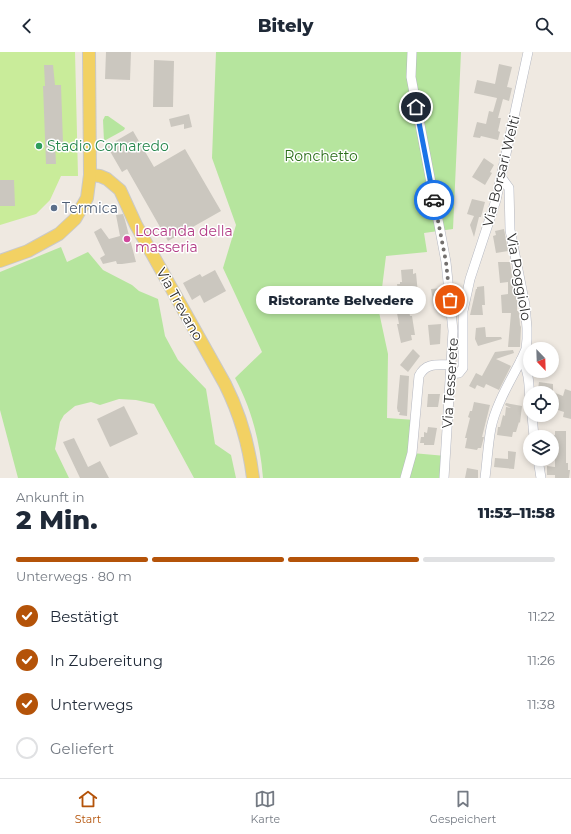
<!DOCTYPE html>
<html lang="de">
<meta charset="utf-8">
<style>
body{margin:0;font-family:Montserrat,sans-serif;background:#f2f2f3;color:#1f2937;height:100vh;display:flex;flex-direction:column;font-size:15px;white-space:nowrap}
*{box-sizing:border-box;margin:0}
p{font-size:13px;color:#747a83}
.icon{flex:none;width:22px;height:22px;fill:none;stroke:currentColor;stroke-width:2;stroke-linecap:round;stroke-linejoin:round}
.map{position:relative;height:426px;overflow:hidden}
.panel{display:flex;flex-direction:column;background:#fff;flex:1}
.panel>*{flex:none}
.needle{width:26px;rotate:157deg}
.tools{position:absolute;left:523px;top:290px;display:grid;gap:8px}
.tools a{display:grid;place-items:center;width:36px;height:36px;border-radius:50%;background:#fff;box-shadow:0 2px 6px #0003;font-size:20px}
.pin{position:absolute;display:grid;place-items:center;width:34px;height:34px;color:#fff;margin:-17px;border:2px solid #fff;border-radius:50%;box-shadow:0 1px 4px #0007}
.courier{position:absolute;display:grid;place-items:center;width:40px;height:40px;margin:-20px;border:3px solid #1a73e8;border-radius:50%;background:#fff;color:#222;box-shadow:0 1px 5px #0007}
.bubble{position:absolute;height:28px;border-radius:14px;background:#fff;box-shadow:0 2px 6px #0003;font-size:13px;font-weight:800;line-height:28px;text-align:center}
.overview em{font-style:normal;font-weight:800}
.overview div{display:flex;flex-direction:column-reverse}
.overview{display:flex;align-items:center;justify-content:space-between;height:68px;padding:0 16px}
h1{font-size:26px;font-weight:800;line-height:30px}
.bar{display:grid;grid-template-columns:repeat(4,1fr);gap:6px 4px;align-content:center;height:48px;padding:0 16px}
.bar i{height:5px;border-radius:3px;background:#e0e1e3}
.bar .on{background:#b45309}
.bar p{grid-column:span 4}
ol{padding:0 16px;list-style:none}
li{display:flex;align-items:center;gap:12px;height:44px}
li p{margin-inline-start:auto}
li .icon{padding:4px;border-radius:50%;background:#b45309;color:#fff;stroke-width:4}
li:last-child{color:#747a83}
li i{width:22px;height:22px;border:2px solid #e0e1e3;border-radius:50%}
header{display:flex;justify-content:space-between;align-items:center;height:52px;padding:0 16px;background:#fff;font-size:18px;font-weight:800}
.menu{display:flex;justify-content:space-around;align-items:center;height:56px;border-top:1px solid #e0e1e3;background:#fff;font-size:11px;color:#747a83}
.menu a{display:grid;justify-items:center;gap:2px}
.menu .on{color:#b45309}
.map>svg:first-child{display:block}
</style>
<header><svg class="icon" aria-label="back" viewBox="0 0 24 24"><path d="M15 5l-7 7 7 7"/></svg>Bitely<svg class="icon" aria-label="search" viewBox="0 0 24 24"><circle cx="10" cy="10" r="6"/><path d="M15 15l6 6"/></svg></header>
<div class="map">
<svg width="571" height="426" viewBox="0 0 571 426">
<rect width="100%" height="100%" fill="#efe9e1"/>
<!-- green -->
<g fill="#b6e59e">
<path d="M216 0H461L453 177 424 181 427 200 386 204 379 260 388 302 387 366 415 368 412 401 446 404 444 426H263C260 390 252 358 235 326L262 300 223 216 236 173 212 106Z"/>
<path d="M105 64H108L125 76 124 78 104 89 103 68Z"/>
<path d="M61 195 67 210 88 200 103 218 132 233 139 239 158 247 165 284 178 308 206 337 215 392 231 403 236 426H194L154 352 136 348 119 347 100 353 91 350 75 354 64 363 60 370 55 397 69 426H18L0 358V220Z"/>
</g>
<!-- pitch -->
<path fill="#c9ec9a" d="M0 0H75L78 124H61L50 148 36 162 0 173Z"/>
<!-- building -->
<g fill="#cbc7bf">
<path d="M106 0H131L130 28 105 27Z"/>
<path d="M154 8 174 9 173 55H153Z"/>
<path d="M499 12 512 15 507 35 512 36 509 49 503 47 498 66H501L498 79 500 80 498 88 481 84 480 86 473 85 477 70 486 72 489 59 493 60 497 46 474 41 477 28 495 32Z"/>
<path d="M44 13H53L55 33H61L63 91H55L56 112H46L43 34H45Z"/>
<path d="M189 62 192 75 184 77V72L171 75 169 67Z"/>
<path d="M133 79 154 115 185 97 221 159 168 189 127 117 122 120 107 94Z"/>
<path d="M484 106 494 113 490 120 492 121 485 133 472 125Z"/>
<path d="M0 128H14L15 154H0Z"/>
<path d="M472 147 485 150 481 165H479L474 185 470 173 474 164 467 162Z"/>
<path d="M123 162 125 168 136 210 122 212H117L116 209 103 212 100 206 105 203 94 180 101 176 109 187 120 184 116 163Z"/>
<path d="M504 177 508 199 496 201 493 184 496 183 495 179Z"/>
<path d="M498 210H510L513 230H511H514L515 242H517V259H519L520 273 521 275 520 295H508L511 261H502L501 243 508 242V230L500 231Z"/>
<path d="M413 217V222L416 221 418 242H415L416 247 404 249 403 239H398L397 232H400V230H402L401 218Z"/>
<path d="M215 218 226 239 204 251 200 243 192 248 183 231 200 222 202 225Z"/>
<path d="M484 234 485 253H482L483 263H470L476 237H477V235Z"/>
<path d="M443 236 444 256 436 257 435 254H434L431 237Z"/>
<path d="M409 259 410 264H412L415 283H411L412 288 401 291 397 272H399L397 261Z"/>
<path d="M441 272 440 292 430 293 428 273Z"/>
<path d="M485 275 486 285H501L502 287 478 294 475 287 476 276Z"/>
<path d="M413 297 420 304 408 320 400 313Z"/>
<path d="M513 298 514 301 496 307 511 314 499 338 486 332 484 336 477 333 475 337 469 334 476 321 482 324 495 300Z"/>
<path d="M400 323 409 324 407 364 399 363 400 360H398L397 356Z"/>
<path d="M539 330 553 332V340L563 344 565 337 571 339V367L563 365 564 360 552 356V341H540L541 337H538Z"/>
<path d="M428 342H440L438 355H427Z"/>
<path d="M474 350 490 353 482 385H484L481 396H478L477 398 465 396 467 386H465L470 366 468 365 470 359H472Z"/>
<path d="M506 351 522 354 520 371 519 370 516 380H513L512 385 497 383 498 375H500L503 363 505 364 506 355 511 356 505 353Z"/>
<path d="M124 354 138 382 110 395 97 367Z"/>
<path d="M428 375 437 376 434 393H424V391H420L421 385H424V380L427 381Z"/>
<path d="M555 379H566V411H568V418H570L569 426H555V423H547V414L555 415V401H552V383H555Z"/>
<path d="M74 386 88 415 100 409 109 426H80L63 390Z"/>
<path d="M508 399 516 400 514 417 494 415 495 406 508 407Z"/>
<path d="M467 416 478 418V426H465Z"/>
</g>
<g fill="none" stroke-linecap="round" stroke-linejoin="round">
<defs>
<g id="minor">
<path d="M412 0 411 25 446 210 453 279 444 426"/>
<path d="M501 125 509 136 510 178 525 253 527 276V287L526 297 521 308C530 318 529 337 530 350"/>
<path d="M451 322 459 321 463 316V259L470 227 496 148 528 0"/>
<path d="M532 363 534 385"/>
<path d="M538 407 541 426"/>
<path d="M405 426 412 401 419 324C426 310 438 313 451 313"/>
<path d="M485 426C487 410 488 392 491 376 496 352 510 330 521 308"/>
</g>
<g id="major">
<path d="M90 123 100 124 107 127 120 138 136 173 225 332C240 362 249 393 253 426"/>
<path d="M0 209 28 199 59 182 75 167 87 146 90 123 89 0"/>
</g>
</defs>
<!-- minor casing -->
<use href="#minor" stroke="#b4b7c1" stroke-width="10"/>
<!-- major casing -->
<use href="#major" stroke="#c9c9c9" stroke-width="14"/>
<!-- minor -->
<use href="#minor" stroke="#fff" stroke-width="9"/>
<!-- major -->
<use href="#major" stroke="#f2d163" stroke-width="12"/>
</g>
<g fill="none" stroke-linecap="round" stroke-linejoin="round">
<!-- done -->
<path stroke="#726f6d" stroke-width="4" stroke-dasharray="0 7.2" d="M434 148 446 210 450 248"/>
<!-- route -->
<path stroke="#1a73e8" stroke-width="5" d="M416 55 434 148"/>
</g>
<!-- markers -->
<circle fill="#2e9e5b" stroke="#fff" stroke-width="1.5" cx="39" cy="94" r="4"/>
<circle fill="#5c6f8a" stroke="#fff" stroke-width="1.5" cx="54" cy="156" r="4"/>
<circle fill="#d1479c" stroke="#fff" stroke-width="1.5" cx="127" cy="187" r="4"/>
<g text-anchor="middle" dominant-baseline="central" stroke-width="3" stroke-linejoin="round" paint-order="stroke">
<!-- leisure labels -->
<g font-size="14" fill="#27864d" stroke="#fff" text-anchor="start">
<text x="47" y="94">Stadio Cornaredo</text>
</g>
<!-- park labels -->
<g font-size="14" fill="#2c6e1b" stroke="#fff">
<text x="321" y="104">Ronchetto</text>
</g>
<!-- street labels -->
<g font-size="14" fill="#2e2e2e" stroke="#fff">
<text transform="translate(501 119) rotate(-76)">Via Borsari Welti</text>
<text transform="translate(519 225) rotate(80)">Via Poggiolo</text>
<text transform="translate(180 252) rotate(61)">Via Trevano</text>
<text transform="translate(450 331) rotate(-86)">Via Tesserete</text>
</g>
<!-- service labels -->
<g font-size="14" fill="#4e5e75" stroke="#fff" text-anchor="start">
<text x="62" y="156">Termica</text>
</g>
<!-- hotel labels -->
<g font-size="14" fill="#b23c85" stroke="#fff" text-anchor="start">
<text x="135" y="179">Locanda della<tspan x="135" dy="16">masseria</tspan></text>
</g>
</g>
</svg>
<div class="tools">
<a><svg class="needle" viewBox="-14 -14 28 28"><path d="M0-13l5 13h-10z" fill="#e53935"/><path d="M0 13l5-13h-10z" fill="#747a83"/></svg></a>
<a><svg class="icon" aria-label="locate" viewBox="0 0 24 24"><circle cx="12" cy="12" r="6"/><path d="M12 2v4M12 18v4M2 12h4M18 12h4"/></svg></a>
<a><svg class="icon" aria-label="layers" viewBox="0 0 24 24"><path d="M12 4l9 5-9 5-9-5zM3 14l9 5 9-5"/></svg></a>
</div>
<div class="pin" style="left:450px;top:248px;background:#ea580c"><svg class="icon" aria-label="bag" viewBox="0 0 24 24"><path d="M5 8h14l-1 12H6zM9 8a3 3 0 0 1 6 0"/></svg></div>
<div class="pin" style="left:416px;top:55px;background:#1f2937"><svg class="icon" aria-label="home" viewBox="0 0 24 24"><path d="M3 11l9-7 9 7M6 9v11h12V9"/></svg></div>
<div class="courier" style="left:434px;top:148px"><svg class="icon" aria-label="car" viewBox="0 0 24 24"><path d="M5 17H2v-5l4-1 3-4h7l3 4 3 1v5h-3M9 17h6M6 11h13"/><circle cx="7" cy="17" r="2"/><circle cx="17" cy="17" r="2"/></svg></div>
<div class="bubble" style="left:256px;top:234px;width:170px">Ristorante Belvedere</div>
</div>
<section class="panel">
<div class="overview"><div><h1>2 Min.</h1><p>Ankunft in</p></div><em>11:53–11:58</em></div>
<div class="bar"><i class="on"></i><i class="on"></i><i class="on"></i><i></i><p>Unterwegs · 80 m</p></div>
<ol>
<li><svg class="icon" aria-label="check" viewBox="0 0 24 24"><path d="M5 12l5 5 9-10"/></svg>Bestätigt<p>11:22</p></li>
<li><svg class="icon" aria-label="check" viewBox="0 0 24 24"><path d="M5 12l5 5 9-10"/></svg>In Zubereitung<p>11:26</p></li>
<li><svg class="icon" aria-label="check" viewBox="0 0 24 24"><path d="M5 12l5 5 9-10"/></svg>Unterwegs<p>11:38</p></li>
<li><i></i>Geliefert</li>
</ol>
</section>
<nav class="menu">
<a class="on"><svg class="icon" aria-label="home" viewBox="0 0 24 24"><path d="M3 11l9-7 9 7M6 9v11h12V9"/></svg>Start</a>
<a><svg class="icon" aria-label="map" viewBox="0 0 24 24"><path d="M3 6l6-2 6 2 6-2v14l-6 2-6-2-6 2zM9 4v14M15 6v14"/></svg>Karte</a>
<a><svg class="icon" aria-label="saved" viewBox="0 0 24 24"><path d="M7 4h10v16l-5-4-5 4z"/></svg>Gespeichert</a>
</nav>
